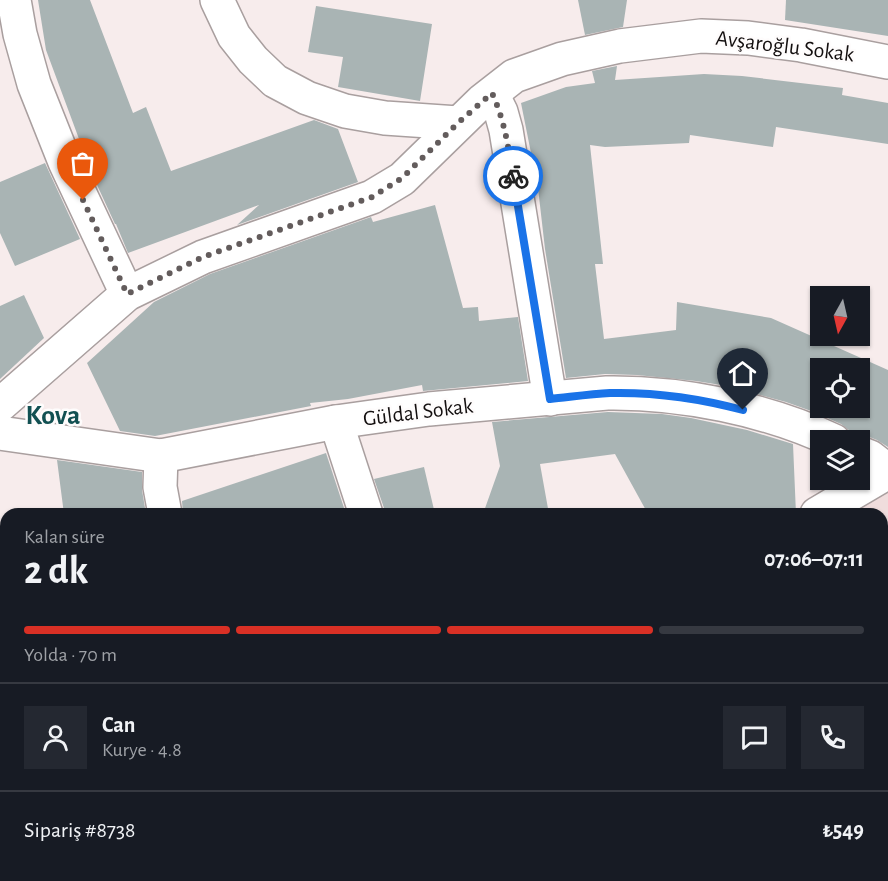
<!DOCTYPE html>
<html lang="tr">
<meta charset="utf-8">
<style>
body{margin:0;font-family:"Alegreya Sans",sans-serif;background:#242831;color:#f1f3f6;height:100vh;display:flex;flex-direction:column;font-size:22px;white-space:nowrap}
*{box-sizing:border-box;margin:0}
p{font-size:20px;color:#9ea1a6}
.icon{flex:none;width:33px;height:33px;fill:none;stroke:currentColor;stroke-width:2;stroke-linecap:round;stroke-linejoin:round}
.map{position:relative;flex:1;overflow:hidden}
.drawer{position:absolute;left:0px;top:508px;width:888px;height:374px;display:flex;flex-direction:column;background:#171b24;border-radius:18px 18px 0 0;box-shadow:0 2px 4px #0004}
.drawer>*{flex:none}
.needle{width:39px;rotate:188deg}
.buttons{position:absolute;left:810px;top:286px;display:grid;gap:12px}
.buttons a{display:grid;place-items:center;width:60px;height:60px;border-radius:0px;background:#171b24;box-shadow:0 2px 4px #0004;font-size:30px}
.pin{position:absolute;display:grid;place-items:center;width:51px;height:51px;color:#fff;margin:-62px -26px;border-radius:50% 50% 50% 0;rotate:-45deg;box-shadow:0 0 6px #0007}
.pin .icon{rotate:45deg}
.courier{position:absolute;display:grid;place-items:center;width:60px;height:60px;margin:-30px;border:4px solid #1a73e8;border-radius:50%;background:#fff;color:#222;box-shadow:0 2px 8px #0007}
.summary em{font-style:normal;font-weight:600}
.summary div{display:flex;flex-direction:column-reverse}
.summary{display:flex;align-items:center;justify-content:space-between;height:102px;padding:0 24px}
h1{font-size:39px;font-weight:600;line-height:45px}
.bar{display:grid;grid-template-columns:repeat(4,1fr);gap:9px 6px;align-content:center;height:72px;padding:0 24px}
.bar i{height:8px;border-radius:4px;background:#363941}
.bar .current{background:#d93025}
.bar p{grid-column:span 4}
.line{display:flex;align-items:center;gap:15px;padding:0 24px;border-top:2px solid #363941}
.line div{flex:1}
.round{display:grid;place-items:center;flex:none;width:63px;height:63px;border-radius:0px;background:#242831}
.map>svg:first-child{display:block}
</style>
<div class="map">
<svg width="888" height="881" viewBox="0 0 888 881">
<rect width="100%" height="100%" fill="#f7ecec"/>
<!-- built -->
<path fill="#f0dddd" d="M888 472V881H713L712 876H882V514H817Z"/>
<!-- building -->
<g fill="#a9b4b4" fill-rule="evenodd">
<path d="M38 0H90L133 113 146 107 171 171 314 120 338 129 358 182 237 225 259 205 128 253 116 224H115L80 148 82 147 46 50Z"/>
<path d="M578 0H627L623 27 585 35Z"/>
<path d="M786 0H888V36L785 20Z"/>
<path d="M316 6 432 24 420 101 338 87 343 57 308 52Z"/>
<path d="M617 66 615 80 704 74 742 76 843 88 842 95 888 103V144L776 127 773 147 690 135 689 143 605 147 590 145 603 264H595L604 339 676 330 677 302 771 318 888 370V447L877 440 867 436 857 435 850 431 841 424 814 412 786 402 727 386 696 381 637 375 605 374 566 378 545 249 538 188 521 103 566 87 595 83 592 71ZM820 369H860V408H820Z"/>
<path d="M45 163 80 239 15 266 0 233V182Z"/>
<path d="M435 205 463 308 478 307 479 321 518 317 528 381 423 391 422 385 348 399 310 403 311 406 155 436 120 431 87 363 154 302 210 274 371 217 373 222Z"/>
<path d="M24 295 44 338 0 379V306Z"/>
<path d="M608 412 662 414 691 418 747 430 793 444 796 514H648L615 454 540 464 549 514H483L500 466 492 422Z"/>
<path d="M326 453 346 514H183L182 501Z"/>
<path d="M57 460 142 472V490L146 514H64Z"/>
<path d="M424 467 435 514H384V508L374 479Z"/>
</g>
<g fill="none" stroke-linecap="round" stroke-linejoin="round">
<defs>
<g id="minor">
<path d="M14 0 20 34 34 84 65 162 127 294"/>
<path d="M217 0 234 36 253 60 275 81 307 98 345 111 385 118 458 123"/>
<path d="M492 94 501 112 506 130 550 399"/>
<path d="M0 405 127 294 203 257 372 197 402 179 482 101 514 76 562 59 620 46 701 36 748 38 801 45 888 62"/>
<path d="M336 422 366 514"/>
<path d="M0 433 161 456 336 422 429 409 607 393C681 392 767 409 834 441"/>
<path d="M860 453 870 457 888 471"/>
<path d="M161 456 160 487 165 514"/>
<path d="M817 514 888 472"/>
<path d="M882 678 888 677"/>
<path d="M882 821 888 823"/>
<path d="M0 871H6"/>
<path d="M37 876V881"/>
<path d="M374 876 375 881"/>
</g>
</defs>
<!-- minor casing -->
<use href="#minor" stroke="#a99f9f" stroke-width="36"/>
<!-- minor -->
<use href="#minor" stroke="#fff" stroke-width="33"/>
</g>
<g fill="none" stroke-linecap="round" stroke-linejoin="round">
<!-- done -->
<path stroke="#635c5c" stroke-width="6" stroke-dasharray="0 10.8" d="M83 200 127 294 203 257 372 197 402 178 458 123 492 93C505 122 508 146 513 176"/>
<!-- route -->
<path stroke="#1a73e8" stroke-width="8" d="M513 176 550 399C570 397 590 394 610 393 653 392 702 399 743 410"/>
</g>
<g text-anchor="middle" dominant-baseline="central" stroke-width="5" stroke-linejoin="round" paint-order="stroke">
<!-- street labels -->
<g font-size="22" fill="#130f0f" stroke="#fefcfc">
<text transform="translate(785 46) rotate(7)">Avşaroğlu Sokak</text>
<text transform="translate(418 412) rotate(-7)">Güldal Sokak</text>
</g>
<!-- district labels -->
<g font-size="28" font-weight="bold" fill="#125052" stroke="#fefcfc">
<text x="53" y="416">Kova</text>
</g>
</g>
</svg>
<div class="buttons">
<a><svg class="needle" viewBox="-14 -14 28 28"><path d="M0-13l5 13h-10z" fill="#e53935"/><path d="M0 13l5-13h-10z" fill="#9ea1a6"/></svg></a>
<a><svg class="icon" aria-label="locate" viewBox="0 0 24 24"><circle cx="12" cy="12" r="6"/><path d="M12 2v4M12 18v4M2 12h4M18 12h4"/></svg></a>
<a><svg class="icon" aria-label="layers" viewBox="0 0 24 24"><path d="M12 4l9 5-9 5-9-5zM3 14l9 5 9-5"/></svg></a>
</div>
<div class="pin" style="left:83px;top:200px;background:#ea580c"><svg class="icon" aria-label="bag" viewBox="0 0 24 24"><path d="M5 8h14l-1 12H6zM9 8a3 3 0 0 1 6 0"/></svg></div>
<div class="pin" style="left:743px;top:410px;background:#1f2937"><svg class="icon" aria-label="home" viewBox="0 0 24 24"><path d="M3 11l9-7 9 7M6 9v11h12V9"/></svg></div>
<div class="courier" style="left:513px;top:176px"><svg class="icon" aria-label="bike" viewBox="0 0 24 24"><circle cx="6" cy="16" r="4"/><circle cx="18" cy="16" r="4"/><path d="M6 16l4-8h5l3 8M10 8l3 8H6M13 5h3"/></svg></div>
<section class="drawer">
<div class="summary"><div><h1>2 dk</h1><p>Kalan süre</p></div><em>07:06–07:11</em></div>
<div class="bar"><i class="current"></i><i class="current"></i><i class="current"></i><i></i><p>Yolda · 70 m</p></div>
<div class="line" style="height:108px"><a class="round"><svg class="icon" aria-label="person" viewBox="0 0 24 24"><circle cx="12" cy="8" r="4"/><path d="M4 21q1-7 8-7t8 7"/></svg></a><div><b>Can</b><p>Kurye · 4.8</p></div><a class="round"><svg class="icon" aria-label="chat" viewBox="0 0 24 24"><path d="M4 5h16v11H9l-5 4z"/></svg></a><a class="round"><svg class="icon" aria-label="phone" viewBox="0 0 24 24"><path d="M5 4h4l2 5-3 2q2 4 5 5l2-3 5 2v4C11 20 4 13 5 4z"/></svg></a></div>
<div class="line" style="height:78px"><div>Sipariş #8738</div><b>₺549</b></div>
</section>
</div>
